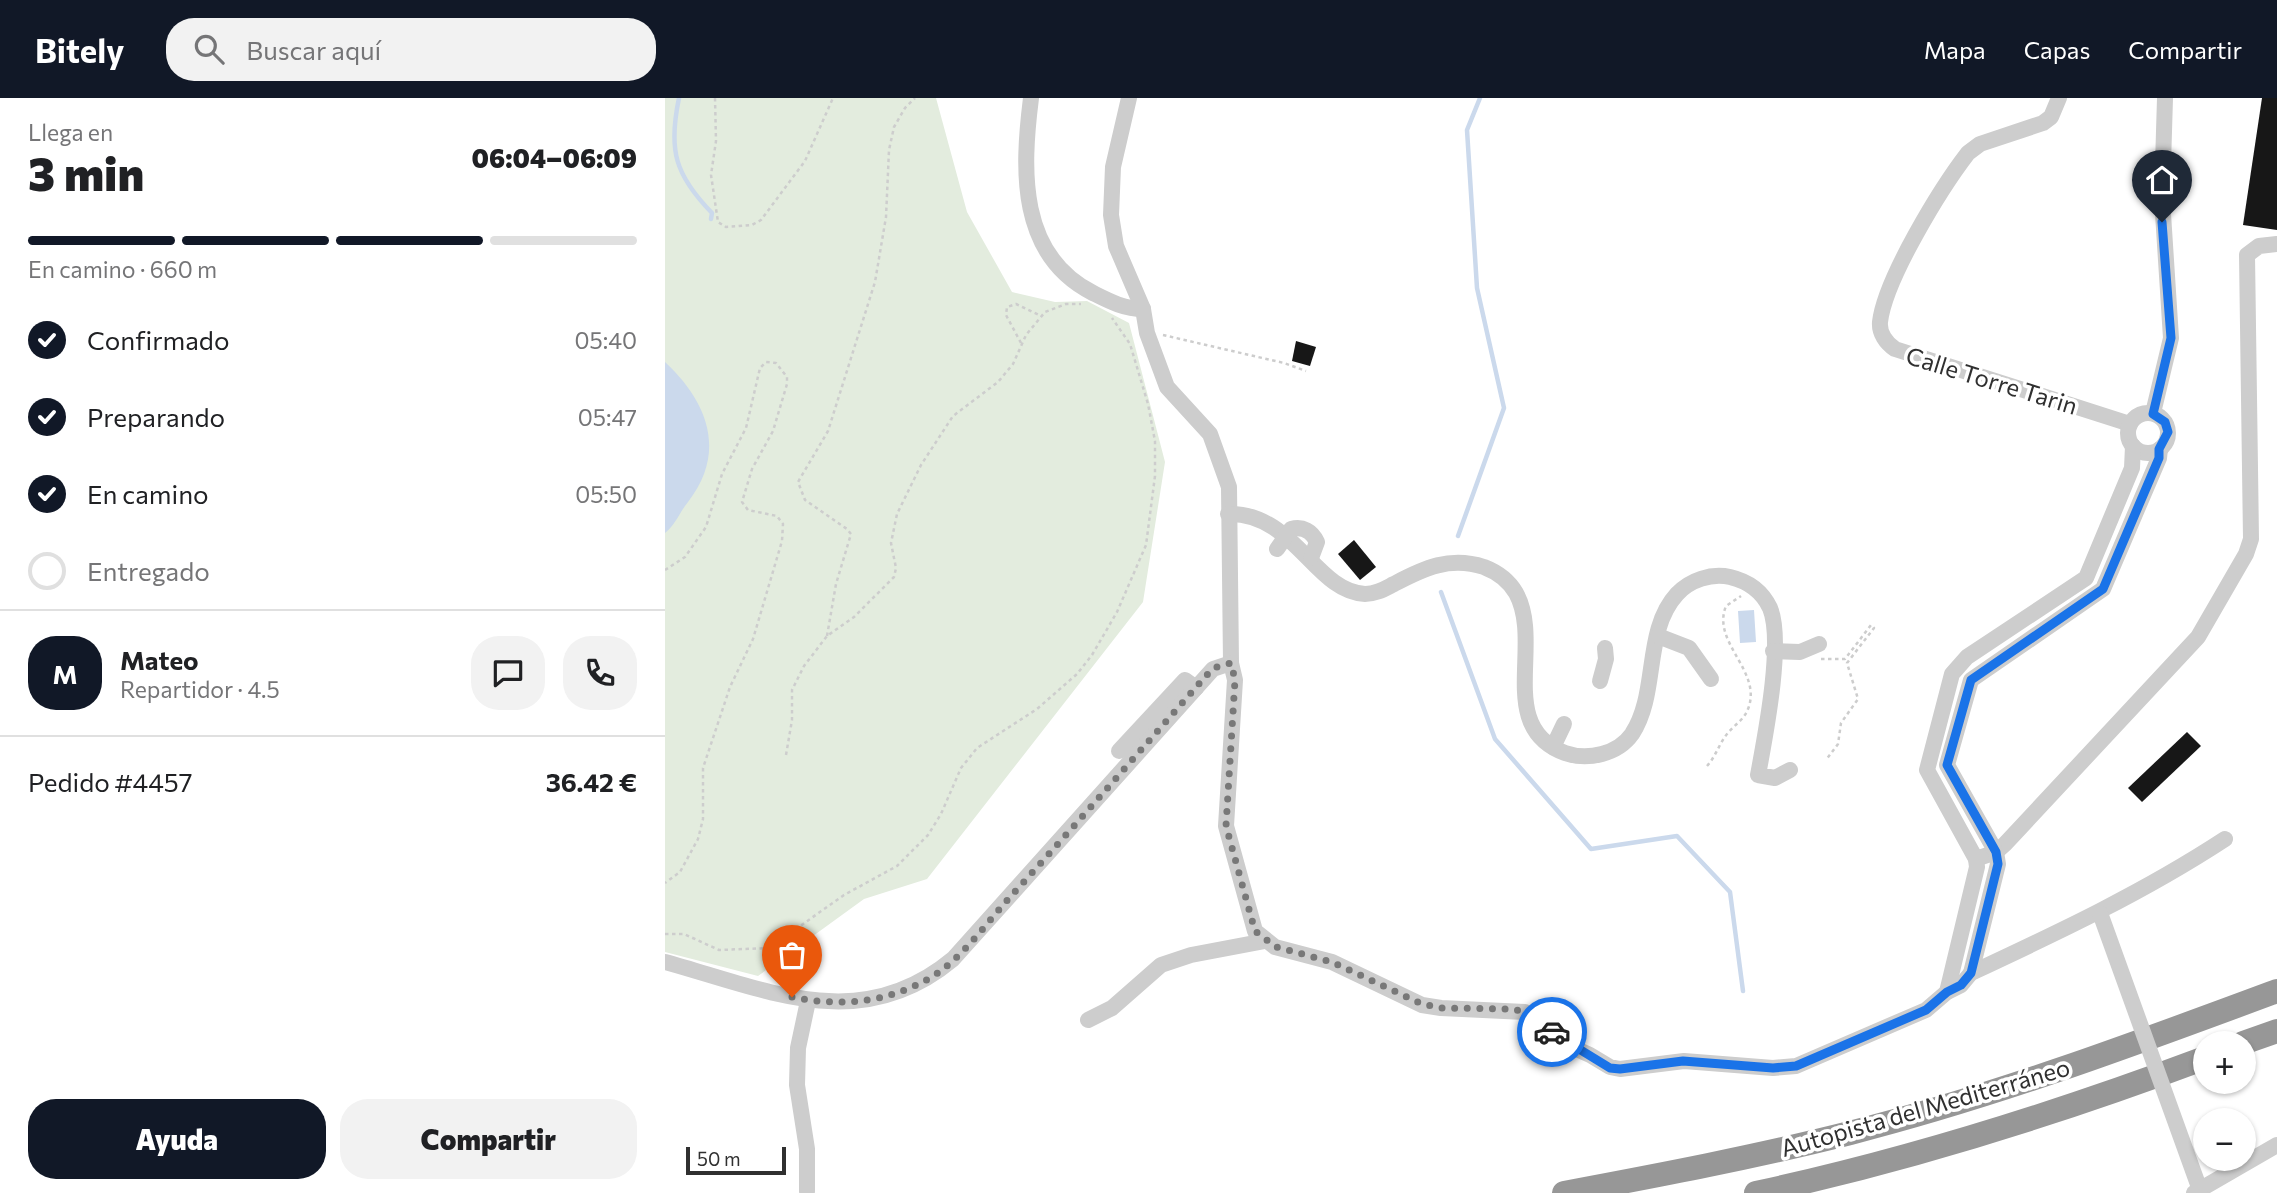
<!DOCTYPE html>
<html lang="es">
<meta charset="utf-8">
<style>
body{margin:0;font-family:Commissioner,sans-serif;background:#f2f2f2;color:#202124;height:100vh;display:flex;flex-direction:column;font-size:26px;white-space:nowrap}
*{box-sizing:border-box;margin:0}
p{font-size:23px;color:#757577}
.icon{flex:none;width:38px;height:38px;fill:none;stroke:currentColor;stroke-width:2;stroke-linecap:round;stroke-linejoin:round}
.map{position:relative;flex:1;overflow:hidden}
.drawer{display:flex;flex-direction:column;background:#fff;width:665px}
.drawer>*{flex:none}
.tools{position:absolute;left:1528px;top:933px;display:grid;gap:14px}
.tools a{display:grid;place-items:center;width:63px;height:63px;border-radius:50%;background:#fff;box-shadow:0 2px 5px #0004;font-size:35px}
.scale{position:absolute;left:21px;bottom:18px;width:100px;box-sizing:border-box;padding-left:7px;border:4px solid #303030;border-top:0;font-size:19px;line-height:24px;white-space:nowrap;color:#303030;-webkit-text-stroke:5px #fff;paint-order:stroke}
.pin{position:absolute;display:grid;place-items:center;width:60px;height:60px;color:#fff;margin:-72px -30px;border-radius:50% 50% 50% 0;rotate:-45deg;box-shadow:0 0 7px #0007}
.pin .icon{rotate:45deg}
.courier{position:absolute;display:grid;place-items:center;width:70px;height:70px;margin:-35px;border:5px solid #1a73e8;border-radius:50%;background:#fff;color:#222;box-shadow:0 2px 9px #0007}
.overview em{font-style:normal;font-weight:800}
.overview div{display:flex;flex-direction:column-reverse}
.overview{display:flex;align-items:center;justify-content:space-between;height:119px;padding:0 28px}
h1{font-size:46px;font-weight:800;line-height:52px}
.bar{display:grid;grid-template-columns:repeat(4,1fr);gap:10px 7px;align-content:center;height:84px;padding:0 28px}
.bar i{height:9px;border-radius:5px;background:#e0e0e0}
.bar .active{background:#111827}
.bar p{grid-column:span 4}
.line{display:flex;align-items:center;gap:18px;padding:0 28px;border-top:2px solid #e0e0e0}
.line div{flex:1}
.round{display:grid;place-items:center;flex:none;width:74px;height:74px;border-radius:28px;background:#f2f2f2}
ol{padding:0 28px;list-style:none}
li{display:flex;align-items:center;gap:21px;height:77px}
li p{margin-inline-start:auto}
li .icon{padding:7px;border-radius:50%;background:#111827;color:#fff;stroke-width:4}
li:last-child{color:#757577}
li i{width:38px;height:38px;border:4px solid #e0e0e0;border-radius:50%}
.action{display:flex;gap:14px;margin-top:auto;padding:14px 28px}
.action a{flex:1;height:80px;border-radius:28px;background:#111827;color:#fff;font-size:28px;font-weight:800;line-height:80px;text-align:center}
.action a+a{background:#f2f2f2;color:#202124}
header{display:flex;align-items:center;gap:42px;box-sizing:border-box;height:98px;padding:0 35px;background:#111827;color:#fff}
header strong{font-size:33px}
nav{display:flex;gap:38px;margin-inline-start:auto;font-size:24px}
.search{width:490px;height:63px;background:#f2f2f2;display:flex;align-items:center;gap:18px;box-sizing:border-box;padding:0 24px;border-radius:28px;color:#757577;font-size:26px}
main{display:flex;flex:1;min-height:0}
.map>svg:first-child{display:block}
</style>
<header>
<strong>Bitely</strong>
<div class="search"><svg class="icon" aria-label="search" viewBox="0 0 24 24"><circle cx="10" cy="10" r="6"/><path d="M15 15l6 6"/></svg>Buscar aquí</div>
<nav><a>Mapa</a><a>Capas</a><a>Compartir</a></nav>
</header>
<main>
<section class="drawer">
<div class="overview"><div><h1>3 min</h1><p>Llega en</p></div><em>06:04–06:09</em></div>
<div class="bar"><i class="active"></i><i class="active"></i><i class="active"></i><i></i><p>En camino · 660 m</p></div>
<ol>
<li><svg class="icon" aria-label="check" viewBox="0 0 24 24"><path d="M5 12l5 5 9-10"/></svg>Confirmado<p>05:40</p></li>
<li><svg class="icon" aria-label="check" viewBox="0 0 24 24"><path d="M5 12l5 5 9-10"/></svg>Preparando<p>05:47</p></li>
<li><svg class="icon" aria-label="check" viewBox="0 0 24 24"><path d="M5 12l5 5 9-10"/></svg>En camino<p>05:50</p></li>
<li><i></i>Entregado</li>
</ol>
<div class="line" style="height:126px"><b class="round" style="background:#111827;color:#fff">M</b><div><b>Mateo</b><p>Repartidor · 4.5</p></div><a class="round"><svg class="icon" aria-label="chat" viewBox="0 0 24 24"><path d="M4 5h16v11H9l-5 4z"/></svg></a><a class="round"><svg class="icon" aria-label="phone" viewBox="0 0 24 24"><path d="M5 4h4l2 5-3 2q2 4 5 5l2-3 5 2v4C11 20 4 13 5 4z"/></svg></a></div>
<div class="line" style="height:91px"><div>Pedido #4457</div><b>36.42 €</b></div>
<div class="action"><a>Ayuda</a><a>Compartir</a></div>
</section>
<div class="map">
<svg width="1612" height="1095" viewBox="0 0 1612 1095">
<rect width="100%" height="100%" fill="#fff"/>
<!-- green -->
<path fill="#e3ecde" d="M0 0H271L302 114 347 194 390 204 422 203 464 225 500 364 478 504 262 781 199 801 93 878 0 854Z"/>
<!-- water -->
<g fill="#cbd9ec">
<path d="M0 264C43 304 62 354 23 404 14 415 11 426 0 435Z"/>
<path d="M1089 512 1091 544 1075 545 1073 513Z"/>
</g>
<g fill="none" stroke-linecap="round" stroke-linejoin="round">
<!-- stream -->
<g stroke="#cbd9ec" stroke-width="4.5">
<path d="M14 0C3 52 10 77 47 115L46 121"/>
<path d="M793 438 839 310 812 190 802 32 815 0"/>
<path d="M776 494 830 641 926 751 1012 738 1065 794 1078 893"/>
</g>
</g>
<!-- building -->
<g fill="#171717">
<path d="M1597 0H1612V132L1578 127Z"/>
<path d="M631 243 651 249 645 268 627 263Z"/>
<path d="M689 442 711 469 695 482 673 456Z"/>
<path d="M1522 634 1536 648 1477 704 1463 690Z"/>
</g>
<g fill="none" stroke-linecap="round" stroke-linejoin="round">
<!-- path -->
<g stroke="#cdcdcd" stroke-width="2.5" stroke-dasharray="3.5 3.5" stroke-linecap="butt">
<path d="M50 0 51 43 46 77 53 124 61 129 87 127 96 122 140 63 168 0"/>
<path d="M498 237 619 265 641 273"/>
<path d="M356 245 341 217 342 209 351 206 376 218"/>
<path d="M0 472 20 459 41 429 57 376 81 330 95 270 101 264 111 265 122 279V286L108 333 87 371 77 404 83 412 112 418 118 426 117 443 88 541 65 589 38 670V721L33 741 15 774 0 785"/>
<path d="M162 538 171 486 186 436 182 431 140 402 133 384 163 333 210 184 221 119 224 52 229 29 240 10 250 0"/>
<path d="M1156 561H1180L1206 527 1209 530 1182 565 1193 601 1176 625 1173 646 1161 662"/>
<path d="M121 657 127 622V592L139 568 162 538 189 519 229 479 231 470 226 445 232 416 256 367 288 318 333 284 348 266 361 237 380 214 401 206H416"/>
<path d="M1042 668C1051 658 1054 646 1062 636 1069 627 1079 622 1083 611 1098 573 1046 545 1061 508L1076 498"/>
<path d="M0 836H19L54 852 104 850 179 797 232 768 263 737 276 716 296 670 312 650 372 611 412 576 427 557 452 514 481 447 490 378V343L483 306 465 246 447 220"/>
</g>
<!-- minor -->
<g stroke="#cdcdcd" stroke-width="16">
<path d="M366 0C357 72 353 157 428 195 444 203 459 211 478 211"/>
<path d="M464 0 448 69 446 117 451 148 478 211 482 235 502 289 545 336 564 389 566 565 570 582 561 728 590 833 610 849 667 864 757 907 776 910 860 914 898 945 925 957 945 969 955 971 1019 963 1108 970 1131 968 1261 912 1282 894 1296 887 1306 875C1394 834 1479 794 1560 741"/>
<path d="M1394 0 1386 19 1378 25 1315 46 1303 55C1276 90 1220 181 1215 224 1214 235 1221 245 1230 251L1465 326"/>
<path d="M1488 315 1506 240 1497 100 1500 0"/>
<circle cx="1483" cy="335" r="20"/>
<path d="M563 416C629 414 650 494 700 496 711 496 719 491 729 486 759 470 785 458 819 469 832 474 844 483 851 495 879 546 830 629 900 655 923 663 953 656 967 636 994 595 978 533 1012 496 1025 482 1046 475 1065 479 1082 483 1097 493 1105 510 1119 544 1100 639 1093 677L1110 680 1125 672"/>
<path d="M612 451 626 431C638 428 647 433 652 444L646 460"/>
<path d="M993 538 1024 550 1046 581"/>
<path d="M1108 553 1135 554 1154 546"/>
<path d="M935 583 941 561 940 550"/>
<path d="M888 649 899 626"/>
<path d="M454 653 520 582 531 590"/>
<path d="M1311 761 1331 754 1340 746 1533 539 1581 456 1586 441 1582 157 1594 148 1612 146"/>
<path d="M0 864C102 892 196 938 288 861L548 571 566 565"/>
<path d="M1306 875 1333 766 1331 754 1282 667 1306 582 1438 491 1494 360 1495 351"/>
<path d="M1282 894 1312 769 1311 761 1262 672 1287 576 1302 559 1421 480 1467 370 1468 348"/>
<path d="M423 922 447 910 496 867 526 857 600 843"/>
<path d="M142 1093V1051L132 987 133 950 143 903"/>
<path d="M1529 1095 1612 1047"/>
</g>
<!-- highway -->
<g stroke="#979797" stroke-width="24">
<path d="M1578 945 1612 933"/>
<path d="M899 1095C995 1077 1090 1059 1185 1035 1330 998 1472 945 1612 893"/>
<path d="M1091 1095C1244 1062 1393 1015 1540 960"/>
</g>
<!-- minor-bridge -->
<path stroke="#cdcdcd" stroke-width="16" d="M1435 815 1535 1092"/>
</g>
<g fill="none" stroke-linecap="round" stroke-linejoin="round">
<!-- done -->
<path stroke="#787878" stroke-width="7" stroke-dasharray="0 12.6" d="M127 899C175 909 221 905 265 880 297 861 322 824 347 797 415 722 481 646 548 570L566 565 570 582 561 728 590 833 611 849 667 864 757 906 776 910 847 911 860 914 887 934"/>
<!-- route -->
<path stroke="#1a73e8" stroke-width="9" d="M887 934 898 945 914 951 945 970 955 971 1018 963 1108 970 1131 968 1261 912 1282 894 1296 887 1306 875 1333 766 1331 754 1282 667 1306 582 1438 491 1494 360V351L1503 334 1500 324 1488 316 1506 240 1497 124"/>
</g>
<g text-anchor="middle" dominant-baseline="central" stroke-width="7" stroke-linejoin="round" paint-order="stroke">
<!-- street labels -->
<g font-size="24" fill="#303030" stroke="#fff">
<text transform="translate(1327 282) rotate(17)">Calle Torre Tarin</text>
<text transform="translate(1260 1009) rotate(-16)">Autopista del Mediterráneo</text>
</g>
</g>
</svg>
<div class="tools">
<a>+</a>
<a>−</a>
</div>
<div class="scale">50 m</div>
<div class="pin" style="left:127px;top:899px;background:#ea580c"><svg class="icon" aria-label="bag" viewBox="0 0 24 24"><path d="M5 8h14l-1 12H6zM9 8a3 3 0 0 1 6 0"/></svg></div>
<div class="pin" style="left:1497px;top:124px;background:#1f2937"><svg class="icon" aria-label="home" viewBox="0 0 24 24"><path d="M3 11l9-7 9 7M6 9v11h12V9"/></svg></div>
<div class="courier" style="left:887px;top:934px"><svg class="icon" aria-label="car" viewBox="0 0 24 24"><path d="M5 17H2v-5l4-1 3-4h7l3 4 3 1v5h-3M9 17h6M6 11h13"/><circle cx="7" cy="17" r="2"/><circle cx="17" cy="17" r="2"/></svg></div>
</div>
</main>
